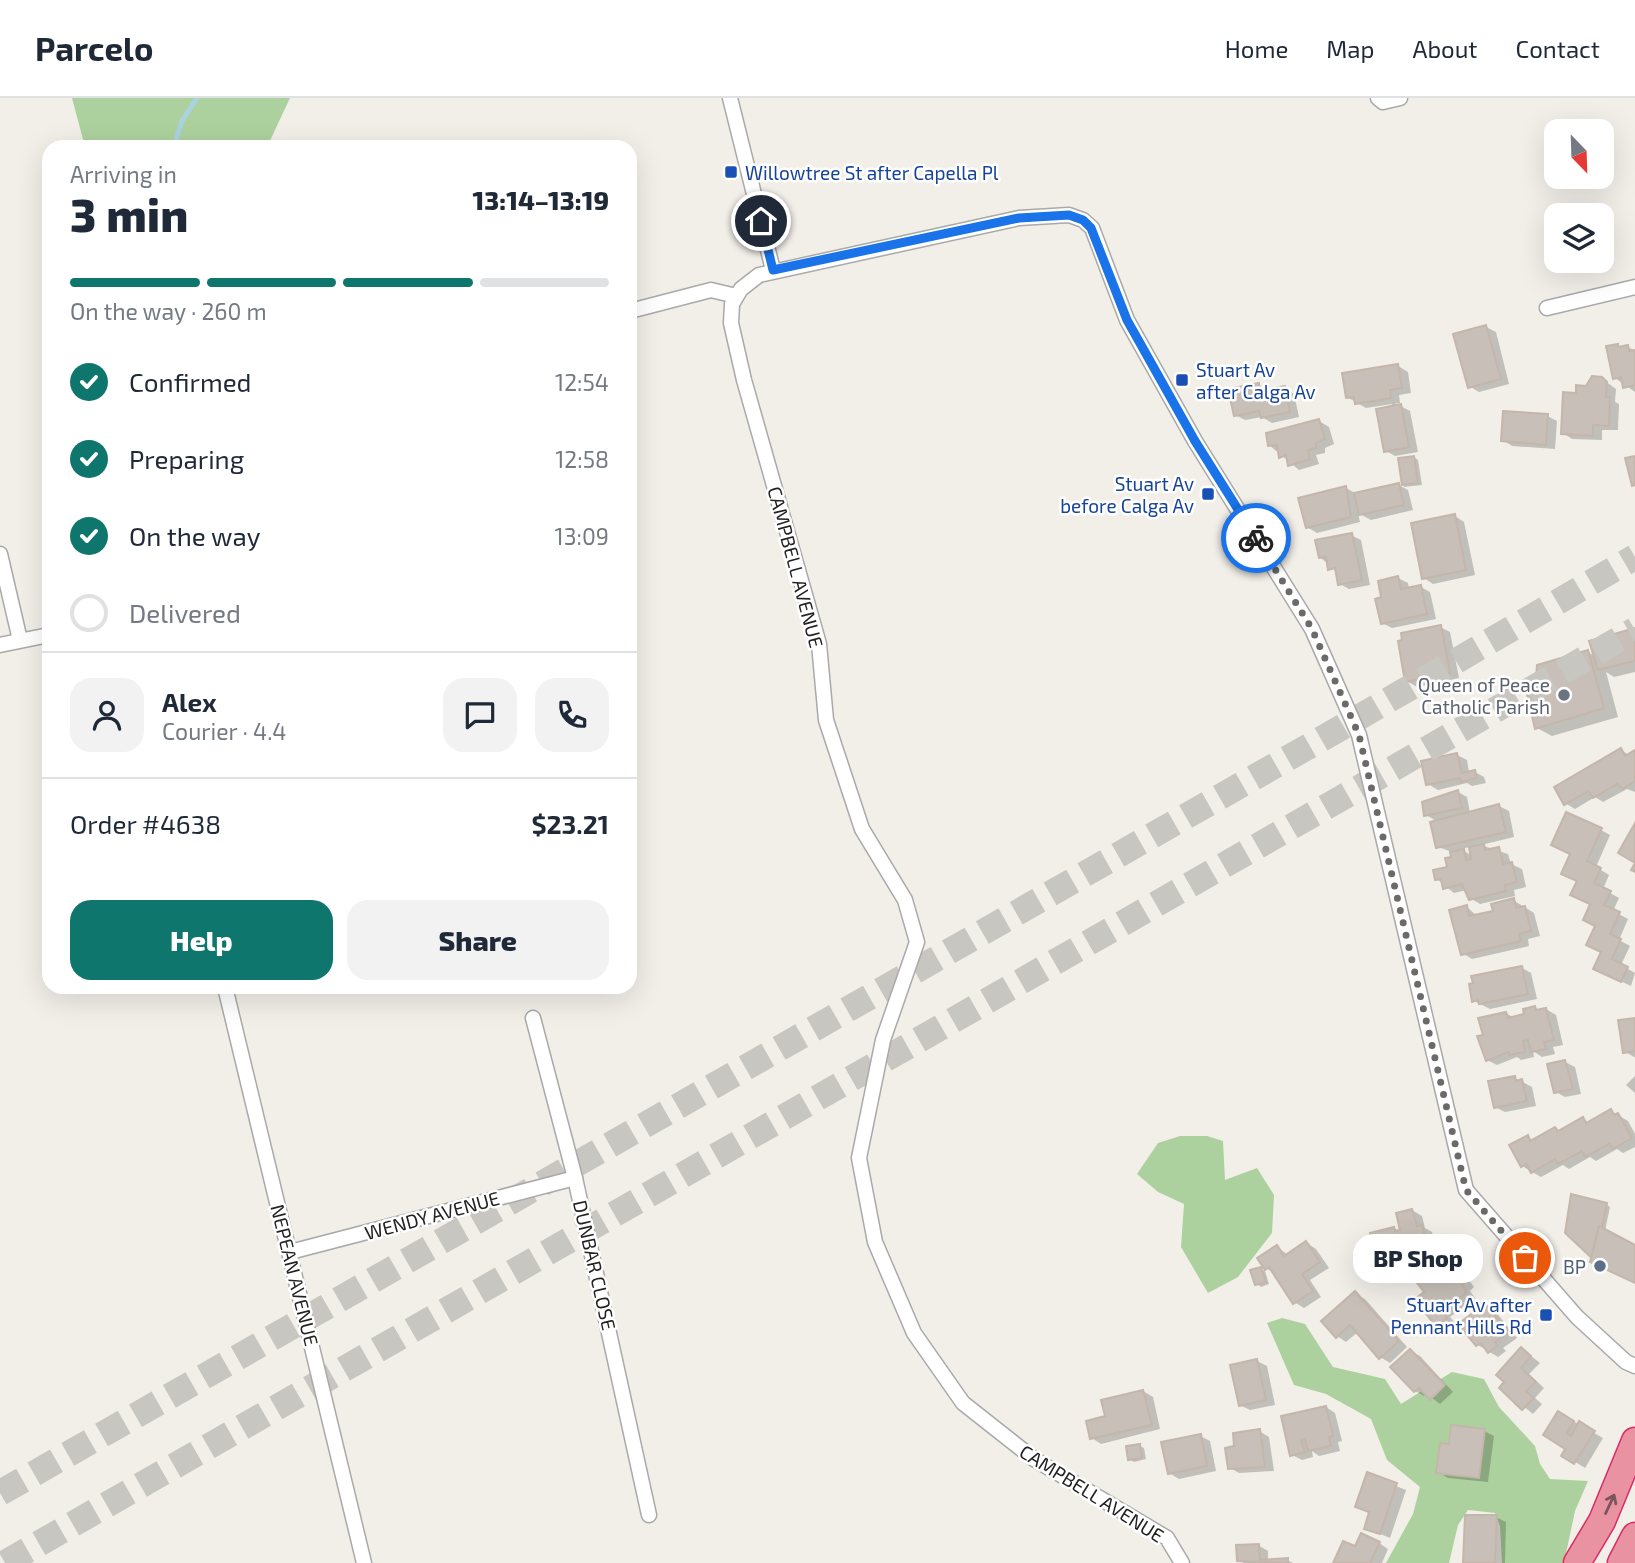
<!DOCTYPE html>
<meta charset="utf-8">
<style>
body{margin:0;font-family:"Exo 2",sans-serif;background:#f2f2f3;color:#1f2937;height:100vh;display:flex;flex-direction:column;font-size:26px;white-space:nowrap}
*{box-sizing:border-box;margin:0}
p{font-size:23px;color:#747a83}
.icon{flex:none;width:38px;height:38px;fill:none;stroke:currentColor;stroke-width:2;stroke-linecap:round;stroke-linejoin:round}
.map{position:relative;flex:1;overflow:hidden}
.sheet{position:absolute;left:42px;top:42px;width:595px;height:854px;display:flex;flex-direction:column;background:#fff;border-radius:21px;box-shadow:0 7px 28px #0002}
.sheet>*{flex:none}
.needle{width:46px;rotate:157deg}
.buttons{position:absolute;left:1544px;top:21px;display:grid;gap:14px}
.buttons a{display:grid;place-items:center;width:70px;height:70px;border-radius:14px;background:#fff;box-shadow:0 7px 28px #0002;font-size:35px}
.pin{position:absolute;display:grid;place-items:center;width:60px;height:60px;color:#fff;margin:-30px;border:4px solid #fff;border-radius:50%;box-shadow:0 2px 7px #0007}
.courier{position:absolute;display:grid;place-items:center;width:70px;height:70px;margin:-35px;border:5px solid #1a73e8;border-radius:50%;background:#fff;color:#222;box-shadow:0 2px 9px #0007}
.bubble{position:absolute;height:49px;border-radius:21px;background:#fff;box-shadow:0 7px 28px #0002;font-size:23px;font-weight:800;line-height:49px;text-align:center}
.headline em{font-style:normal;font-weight:800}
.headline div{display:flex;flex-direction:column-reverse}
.headline{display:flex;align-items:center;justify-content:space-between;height:119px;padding:0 28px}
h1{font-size:46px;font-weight:800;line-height:52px}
.bar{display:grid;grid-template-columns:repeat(4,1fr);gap:10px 7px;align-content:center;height:84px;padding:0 28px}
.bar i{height:9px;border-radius:5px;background:#e0e1e3}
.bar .current{background:#0f766e}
.bar p{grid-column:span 4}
.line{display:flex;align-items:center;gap:18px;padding:0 28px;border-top:2px solid #e0e1e3}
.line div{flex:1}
.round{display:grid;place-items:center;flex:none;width:74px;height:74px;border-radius:21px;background:#f2f2f3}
ol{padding:0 28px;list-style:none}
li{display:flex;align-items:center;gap:21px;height:77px}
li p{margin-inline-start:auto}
li .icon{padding:7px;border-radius:50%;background:#0f766e;color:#fff;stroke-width:4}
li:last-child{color:#747a83}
li i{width:38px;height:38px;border:4px solid #e0e1e3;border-radius:50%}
.button{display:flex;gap:14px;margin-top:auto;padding:14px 28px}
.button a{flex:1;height:80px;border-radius:21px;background:#0f766e;color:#fff;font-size:28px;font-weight:800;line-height:80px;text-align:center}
.button a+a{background:#f2f2f3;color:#1f2937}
header{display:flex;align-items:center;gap:42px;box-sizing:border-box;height:98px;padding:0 35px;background:#fff;border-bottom:2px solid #e0e1e3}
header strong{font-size:33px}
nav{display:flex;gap:38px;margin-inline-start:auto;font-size:24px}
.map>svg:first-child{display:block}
</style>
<header>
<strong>Parcelo</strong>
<nav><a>Home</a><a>Map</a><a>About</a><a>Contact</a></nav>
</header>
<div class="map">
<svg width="1635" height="1465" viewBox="0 0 1635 1465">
<rect width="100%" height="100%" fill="#f2efe9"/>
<!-- forest -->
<g fill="#add19e">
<path d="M72 0H290L267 49H85Z"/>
<path d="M1180 1038H1207L1223 1043 1225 1082 1257 1070 1274 1097 1272 1135 1238 1179 1208 1195 1181 1149 1184 1106 1158 1094 1137 1076 1158 1045Z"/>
<path d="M1282 1220 1305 1226 1333 1269 1385 1281 1401 1306 1452 1274 1484 1281 1499 1309 1535 1348 1540 1366 1550 1381 1588 1383 1575 1413 1564 1465H1502L1500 1428 1495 1415 1468 1412 1458 1427 1449 1465H1386L1413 1416 1420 1389 1387 1362 1371 1321 1326 1296 1294 1287 1267 1225Z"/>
</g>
<!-- shadow -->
<g fill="#0003" fill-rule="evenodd">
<path d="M1486 229 1496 234 1509 286 1479 294 1469 288Z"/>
<path d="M1628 249 1635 253V294L1615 280Z"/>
<path d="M1398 268 1408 274 1411 295 1399 297 1400 305H1395L1410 313 1418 354 1395 358 1386 353 1392 306 1366 310 1347 299Z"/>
<path d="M1601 280 1616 291 1615 304 1619 306 1618 332H1602V342L1572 341 1563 335 1577 297Z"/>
<path d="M1258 287 1269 293 1285 290 1294 296 1299 319 1272 325 1262 319 1245 322 1235 317Z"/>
<path d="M1547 318 1557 323 1555 351 1512 348 1503 342Z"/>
<path d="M1319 323 1329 329 1334 346 1325 350V355L1316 357 1319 366 1299 372 1269 347Z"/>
<path d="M1414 359 1418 362 1422 387 1404 389 1400 361Z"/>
<path d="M1399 387 1408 392 1413 412 1371 422 1358 415 1360 424 1317 435 1307 429 1346 390 1355 395Z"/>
<path d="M1455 418 1464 424 1475 477 1433 486 1424 480Z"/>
<path d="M1351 437 1361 442 1370 487 1349 491 1340 486 1338 475 1320 459Z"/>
<path d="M1398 480 1408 485 1409 491 1421 489 1430 494 1436 521 1392 530 1382 525 1383 501Z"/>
<path d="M1440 529 1450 534 1459 580 1417 589 1407 583Z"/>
<path d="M1635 532V574L1614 579 1606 574 1618 619 1552 638 1537 630 1538 582 1588 554 1596 559Z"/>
<path d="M1621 652 1629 657 1635 654V694L1627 691 1603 704 1595 699 1575 711 1565 705Z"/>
<path d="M1457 657 1467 662 1469 675 1475 674 1484 679 1486 685 1472 688 1467 685 1438 692 1428 686Z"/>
<path d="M1458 694 1467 699 1470 715 1499 708 1509 713 1514 739 1481 747 1508 756 1511 766 1522 771 1526 789 1514 792 1515 798 1480 806 1470 800 1467 792 1454 795 1437 781 1449 770 1454 760 1452 754 1438 749V724L1426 717ZM1470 749 1472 758 1461 751Z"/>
<path d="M1601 732 1610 737 1596 769 1609 777 1603 791 1619 800 1613 813 1628 821 1619 842 1630 848 1621 867 1635 875 1631 888 1605 876 1592 806 1578 784 1572 781Z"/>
<path d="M1513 802 1534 815 1540 838 1528 841 1529 848 1472 861 1462 855 1467 809 1477 818 1495 814Z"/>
<path d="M1522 870 1531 875 1537 901 1490 911 1474 903Z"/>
<path d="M1546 911 1556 917 1563 947 1553 949 1555 956 1542 959 1533 953 1534 959 1521 962 1517 959 1497 967 1487 962 1485 938 1506 915 1514 920Z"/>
<path d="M1635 921V959H1634L1624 953Z"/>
<path d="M1565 964 1575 969 1581 996 1565 999 1556 994Z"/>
<path d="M1635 978V995L1626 987Z"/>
<path d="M1515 980 1532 989 1536 1008 1505 1014 1495 1009Z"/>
<path d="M1611 1013 1628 1023 1635 1036V1049L1623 1055 1617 1051 1596 1063 1590 1059 1569 1071 1563 1067 1541 1079 1522 1068 1528 1039 1534 1043 1555 1031 1560 1034 1583 1021 1589 1025Z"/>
<path d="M1606 1106 1610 1109 1605 1133 1635 1149V1184L1592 1163Z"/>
<path d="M1412 1112 1422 1118 1425 1130 1432 1134 1437 1157 1389 1169 1379 1164 1394 1131 1402 1133Z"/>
<path d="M1307 1145 1316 1151 1329 1170 1310 1182 1321 1199 1304 1210 1294 1204 1275 1176 1266 1170 1277 1149 1288 1157Z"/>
<path d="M1447 1165 1466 1178 1474 1189 1470 1193 1475 1200 1450 1219 1456 1226 1447 1233 1438 1227 1426 1194Z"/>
<path d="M1260 1171 1265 1173 1269 1186 1261 1189 1257 1186Z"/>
<path d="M1355 1196 1365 1201 1407 1249 1390 1265 1380 1259 1358 1234 1346 1244 1337 1238Z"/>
<path d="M1485 1208 1495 1213 1517 1240 1503 1250 1506 1253 1498 1259 1478 1247Z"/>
<path d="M1522 1251 1540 1265 1529 1276 1544 1290 1535 1300 1542 1306 1533 1316 1501 1290Z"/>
<path d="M1410 1253 1420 1258 1453 1294 1440 1306 1427 1296 1424 1298 1415 1293Z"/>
<path d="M1257 1263 1267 1268 1275 1307 1250 1312 1240 1307Z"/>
<path d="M1143 1293 1153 1299 1160 1331 1101 1346 1092 1340 1107 1320Z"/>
<path d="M1326 1309 1335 1315 1342 1343 1338 1344 1340 1353 1319 1358 1312 1353 1313 1359 1302 1362 1292 1357 1283 1320Z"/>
<path d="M1559 1315 1603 1340 1585 1370 1564 1357 1568 1351Z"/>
<path d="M1259 1333 1269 1339 1274 1373 1239 1375 1230 1370 1236 1350Z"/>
<path d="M1484 1333 1494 1338 1488 1384 1448 1380 1438 1374Z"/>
<path d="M1200 1338 1210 1343 1216 1373 1179 1381 1169 1375Z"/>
<path d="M1140 1348 1144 1350 1146 1361 1134 1364 1129 1361Z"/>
<path d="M1368 1377 1406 1392 1390 1440 1366 1430 1371 1416 1357 1409Z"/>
<path d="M1496 1419 1506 1424 1505 1465H1465Z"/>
<path d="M1379 1445 1388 1451 1382 1465H1335L1356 1450Z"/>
<path d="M1258 1447 1268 1453V1463L1287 1462 1293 1465H1244L1239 1462Z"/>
</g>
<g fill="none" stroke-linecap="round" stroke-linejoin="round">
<!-- stream -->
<path stroke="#aad3df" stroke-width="5" d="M174 49 182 23 197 0"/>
</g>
<!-- building -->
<g fill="#c7bfb8" stroke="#c4b6ab" stroke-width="2">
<path d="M1486 227 1501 281 1468 290 1453 236Z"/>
<path d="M1618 246V249L1628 247 1629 253 1635 252V287L1623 290 1621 279 1613 281 1606 248Z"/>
<path d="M1398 266 1402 290 1390 292 1391 300 1355 306 1354 299 1346 300 1342 275Z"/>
<path d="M1592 278 1602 279 1607 284 1606 299H1610L1609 328 1593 327V338L1561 336 1563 294 1576 295V287L1586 288Z"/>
<path d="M1259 285 1260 293 1285 288 1290 314 1261 320 1259 313 1234 318 1228 291Z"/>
<path d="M1401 306 1409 349 1384 354 1376 311Z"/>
<path d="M1503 313 1548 316 1546 347 1501 343Z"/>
<path d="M1319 321 1325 341 1316 345V350L1308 352 1310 361 1288 368 1286 357 1279 360 1277 347 1268 348 1266 335Z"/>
<path d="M1414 358 1418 385 1402 387 1398 360Z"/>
<path d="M1635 358V387L1632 388 1625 360Z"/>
<path d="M1399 385 1404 407 1359 417 1354 395Z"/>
<path d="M1346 388 1351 419 1306 430 1298 400Z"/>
<path d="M1455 416 1466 472 1422 481 1411 425Z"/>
<path d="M1352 435 1362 482 1338 487 1335 470 1328 472 1326 459 1319 460 1315 442Z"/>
<path d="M1398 478 1401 491 1421 487 1427 516 1381 526 1375 501 1381 499 1378 483Z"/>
<path d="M1441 527 1450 575 1405 584 1398 543 1402 542 1401 535Z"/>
<path d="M1635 530V563L1598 572 1589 543Z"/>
<path d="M1588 552 1604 610 1535 631 1524 583 1536 580 1537 567Z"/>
<path d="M1621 650 1625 658 1635 652V683L1623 691 1617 686 1593 700 1588 693 1564 707 1554 689Z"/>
<path d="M1457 655 1462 675 1475 672 1477 680 1461 684 1460 680 1426 687 1421 663Z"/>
<path d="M1458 692 1462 710 1424 718 1422 704Z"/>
<path d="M1499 706 1506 734 1436 750 1430 724Z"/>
<path d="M1566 714 1602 730 1587 763 1601 770 1594 785 1611 793 1604 807 1620 814 1610 836 1621 841 1612 861 1628 869 1621 884 1593 871 1601 854 1586 847 1595 828 1583 822 1590 806 1570 797 1577 783 1561 776 1570 756 1551 747Z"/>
<path d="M1635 725V774L1631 772 1635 765 1618 755Z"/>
<path d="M1484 746 1485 752 1499 749 1503 766 1512 764 1517 784 1505 787 1506 793 1469 802 1462 786 1443 791 1441 781 1435 782 1433 772 1447 769 1445 760 1451 759 1450 754 1464 751 1466 762 1471 761 1469 749Z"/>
<path d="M1514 800 1516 810 1525 808 1531 833 1519 836 1521 843 1461 857 1449 812 1467 807 1469 818 1493 813 1491 806Z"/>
<path d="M1522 868 1528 896 1479 906 1478 902 1472 904 1469 886 1473 885 1471 878Z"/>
<path d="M1535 908 1536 912 1546 910 1554 942 1544 944 1546 951 1531 954 1528 942 1523 943 1525 954 1509 957V954L1486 963 1477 938 1483 937 1478 920 1506 914 1508 920 1524 916 1523 911Z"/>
<path d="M1635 920V953L1623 955 1618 922Z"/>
<path d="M1565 962 1573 991 1554 995 1547 966Z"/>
<path d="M1515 978 1516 983 1522 981 1527 1003 1494 1010 1488 983Z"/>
<path d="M1611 1011 1614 1017 1618 1015 1632 1040 1613 1051 1609 1046 1585 1059 1582 1053 1558 1066 1555 1061 1531 1075 1526 1066 1521 1069 1509 1047 1528 1037 1530 1043 1555 1029 1558 1033 1583 1019 1586 1025Z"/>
<path d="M1571 1096 1607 1105 1595 1163 1565 1135Z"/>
<path d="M1412 1111 1417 1128 1422 1127 1428 1152 1378 1165 1370 1135 1394 1129 1395 1133 1400 1132 1396 1115Z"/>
<path d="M1599 1128 1635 1147V1185L1590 1164Z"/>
<path d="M1306 1143 1320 1164 1302 1176 1313 1193 1293 1206 1269 1169 1265 1172 1257 1160 1277 1147 1284 1158Z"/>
<path d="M1446 1163 1466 1183 1462 1187 1467 1194 1442 1213 1447 1220 1436 1229 1415 1201 1424 1194 1417 1185Z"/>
<path d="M1261 1169 1266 1184 1255 1187 1250 1172Z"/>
<path d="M1355 1193 1399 1243 1379 1261 1350 1227 1336 1240 1321 1223Z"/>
<path d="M1485 1206 1509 1234 1495 1244 1497 1248 1488 1255 1481 1245 1476 1248 1458 1226Z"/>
<path d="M1521 1249 1531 1258 1521 1270 1536 1284 1526 1293 1534 1300 1522 1312 1499 1290 1504 1284 1496 1277Z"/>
<path d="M1410 1251 1445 1287 1430 1302 1419 1290 1414 1294 1390 1269Z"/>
<path d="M1257 1261 1266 1302 1239 1308 1230 1267Z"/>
<path d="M1143 1292 1152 1327 1090 1341 1086 1323 1105 1318 1101 1302Z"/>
<path d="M1326 1308 1333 1338 1329 1339 1331 1348 1308 1353 1305 1341 1301 1342 1305 1354 1290 1358 1281 1318Z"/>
<path d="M1558 1313 1574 1323 1567 1335 1571 1338 1579 1323 1595 1333 1574 1366 1561 1358 1565 1351 1543 1337Z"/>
<path d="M1451 1327 1485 1331 1479 1380 1436 1375 1440 1345 1449 1346Z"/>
<path d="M1260 1331 1265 1369 1228 1371 1225 1350 1234 1348 1233 1335Z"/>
<path d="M1201 1336 1207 1368 1168 1376 1161 1344Z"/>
<path d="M1140 1346 1142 1360 1128 1362 1126 1348Z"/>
<path d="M1367 1374 1397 1385 1380 1436 1364 1431 1369 1414 1355 1409Z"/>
<path d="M1465 1417H1497L1495 1465H1463Z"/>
<path d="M1361 1435 1380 1444 1370 1465H1333L1343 1443 1355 1448Z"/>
<path d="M1259 1446 1260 1462 1288 1460V1465L1237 1463 1236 1447Z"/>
</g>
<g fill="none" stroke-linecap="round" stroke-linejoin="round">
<!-- highway-tunnel -->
<g stroke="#c8c6c1" stroke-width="26" stroke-dasharray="26 13" stroke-linecap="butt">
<path d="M0 1395 1325 639 1635 459"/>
<path d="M5 1465 1635 532"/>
</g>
<defs>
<g id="street">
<path d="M730 0 773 172"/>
<path d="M1378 0 1383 4 1400 0"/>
<path d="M1547 210 1635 189"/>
<path d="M630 213 711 192 736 198"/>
<path d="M0 456 20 542"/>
<path d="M0 547 49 537"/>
<path d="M225 889 364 1465"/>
<path d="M533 920 575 1080 649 1417"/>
<path d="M290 1154 575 1080"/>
<path d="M1182 1465 1167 1440 1034 1361 963 1305 914 1235 875 1144 859 1060 883 942 917 844 905 802 862 731 826 622 819 546 744 282 731 225 732 206 741 191 759 177 1019 120 1069 117 1083 122 1092 130 1127 222 1195 343 1312 531 1359 637 1466 1092 1577 1219 1626 1264 1635 1268"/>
</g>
<g id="highway">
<path d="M1577 1465 1602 1423 1635 1343"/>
<path d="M1621 1465 1635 1438"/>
</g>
</defs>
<!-- street casing -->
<use href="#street" stroke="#a9a9a9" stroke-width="17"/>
<!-- highway casing -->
<use href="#highway" stroke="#dc2a67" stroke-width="29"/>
<!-- street -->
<use href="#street" stroke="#fff" stroke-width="14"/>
<!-- highway -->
<use href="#highway" stroke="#e892a2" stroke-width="26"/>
</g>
<!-- one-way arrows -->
<defs><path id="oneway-shaft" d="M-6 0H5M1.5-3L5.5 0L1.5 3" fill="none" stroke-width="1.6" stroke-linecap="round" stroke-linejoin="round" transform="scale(1.75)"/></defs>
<use stroke="#7b545c" href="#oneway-shaft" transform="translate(1610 1406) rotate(-65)"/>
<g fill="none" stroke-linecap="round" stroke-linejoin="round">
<!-- done -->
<path stroke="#6b6a68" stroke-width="7" stroke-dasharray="0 12.6" d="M1256 440 1312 531 1359 637 1466 1092 1525 1160"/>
<!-- route -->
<path stroke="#1a73e8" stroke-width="9" d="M761 123 773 172 1019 120 1069 117 1083 122 1091 130 1127 222 1195 343 1256 440"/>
</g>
<!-- markers -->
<g fill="#1a4fb4" stroke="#fff" stroke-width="2.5">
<rect x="724" y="67" width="14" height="14" rx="3.5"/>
<rect x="1175" y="275" width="14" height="14" rx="3.5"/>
<rect x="1201" y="389" width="14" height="14" rx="3.5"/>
<rect x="1539" y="1210" width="14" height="14" rx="3.5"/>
</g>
<circle fill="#6b7280" stroke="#fff" stroke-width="2.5" cx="1564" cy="597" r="7"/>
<circle fill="#5c6f8a" stroke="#fff" stroke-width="2.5" cx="1600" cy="1168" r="7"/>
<g text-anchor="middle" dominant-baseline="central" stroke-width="5" stroke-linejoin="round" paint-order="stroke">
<!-- transit labels -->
<g font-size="19" fill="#164399" stroke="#fff" text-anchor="start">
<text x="745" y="74">Willowtree St after Capella Pl</text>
<text x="1196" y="271">Stuart Av<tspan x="1196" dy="22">after Calga Av</tspan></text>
<text x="1194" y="385" text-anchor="end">Stuart Av<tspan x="1194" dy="22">before Calga Av</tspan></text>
<text x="1532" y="1206" text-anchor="end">Stuart Av after<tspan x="1532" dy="22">Pennant Hills Rd</tspan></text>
</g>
<!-- street labels -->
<g font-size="19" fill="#222" stroke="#fff">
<text transform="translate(796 469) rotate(75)">CAMPBELL AVENUE</text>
<text transform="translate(432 1117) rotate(-15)">WENDY AVENUE</text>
<text transform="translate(595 1167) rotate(77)">DUNBAR CLOSE</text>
<text transform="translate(295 1177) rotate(76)">NEPEAN AVENUE</text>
<text transform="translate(1092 1395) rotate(32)">CAMPBELL AVENUE</text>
</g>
<!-- worship labels -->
<g font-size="19" fill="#5b616d" stroke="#fff" text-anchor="end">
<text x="1550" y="586">Queen of Peace<tspan x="1550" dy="22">Catholic Parish</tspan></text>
</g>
<!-- service labels -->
<g font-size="19" fill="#4e5e75" stroke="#fff" text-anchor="end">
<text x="1586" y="1168">BP</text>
</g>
</g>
</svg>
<div class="buttons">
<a><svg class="needle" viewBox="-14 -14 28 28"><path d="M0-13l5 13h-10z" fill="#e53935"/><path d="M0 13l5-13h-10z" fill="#747a83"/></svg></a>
<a><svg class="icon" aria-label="layers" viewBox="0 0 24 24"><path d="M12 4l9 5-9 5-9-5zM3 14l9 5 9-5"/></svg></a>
</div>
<div class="pin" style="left:1525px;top:1160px;background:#ea580c"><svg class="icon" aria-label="bag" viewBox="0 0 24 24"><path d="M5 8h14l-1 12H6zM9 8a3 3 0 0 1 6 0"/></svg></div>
<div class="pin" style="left:761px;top:123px;background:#1f2937"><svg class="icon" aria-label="home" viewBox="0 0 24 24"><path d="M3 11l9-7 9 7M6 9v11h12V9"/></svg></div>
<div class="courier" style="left:1256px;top:440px"><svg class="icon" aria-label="bike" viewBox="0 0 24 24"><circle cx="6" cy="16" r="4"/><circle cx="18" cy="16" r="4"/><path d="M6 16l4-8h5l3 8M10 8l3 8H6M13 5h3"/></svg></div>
<div class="bubble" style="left:1353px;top:1136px;width:130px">BP Shop</div>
<section class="sheet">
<div class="headline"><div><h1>3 min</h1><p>Arriving in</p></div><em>13:14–13:19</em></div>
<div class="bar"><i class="current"></i><i class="current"></i><i class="current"></i><i></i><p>On the way · 260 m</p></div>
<ol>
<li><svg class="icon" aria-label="check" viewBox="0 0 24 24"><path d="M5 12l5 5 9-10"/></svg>Confirmed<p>12:54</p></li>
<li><svg class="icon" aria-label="check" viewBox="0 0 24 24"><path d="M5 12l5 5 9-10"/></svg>Preparing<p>12:58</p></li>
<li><svg class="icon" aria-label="check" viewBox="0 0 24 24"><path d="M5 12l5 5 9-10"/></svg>On the way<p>13:09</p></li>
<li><i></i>Delivered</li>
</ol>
<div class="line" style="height:126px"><a class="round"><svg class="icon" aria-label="person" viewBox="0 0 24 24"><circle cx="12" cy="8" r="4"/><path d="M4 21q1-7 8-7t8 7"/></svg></a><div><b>Alex</b><p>Courier · 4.4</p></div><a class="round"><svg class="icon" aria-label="chat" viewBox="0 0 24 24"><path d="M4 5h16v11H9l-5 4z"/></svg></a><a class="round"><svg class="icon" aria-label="phone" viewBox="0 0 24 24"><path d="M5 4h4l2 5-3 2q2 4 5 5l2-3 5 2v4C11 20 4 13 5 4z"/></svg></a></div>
<div class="line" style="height:91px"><div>Order #4638</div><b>$23.21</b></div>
<div class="button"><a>Help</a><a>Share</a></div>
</section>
</div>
